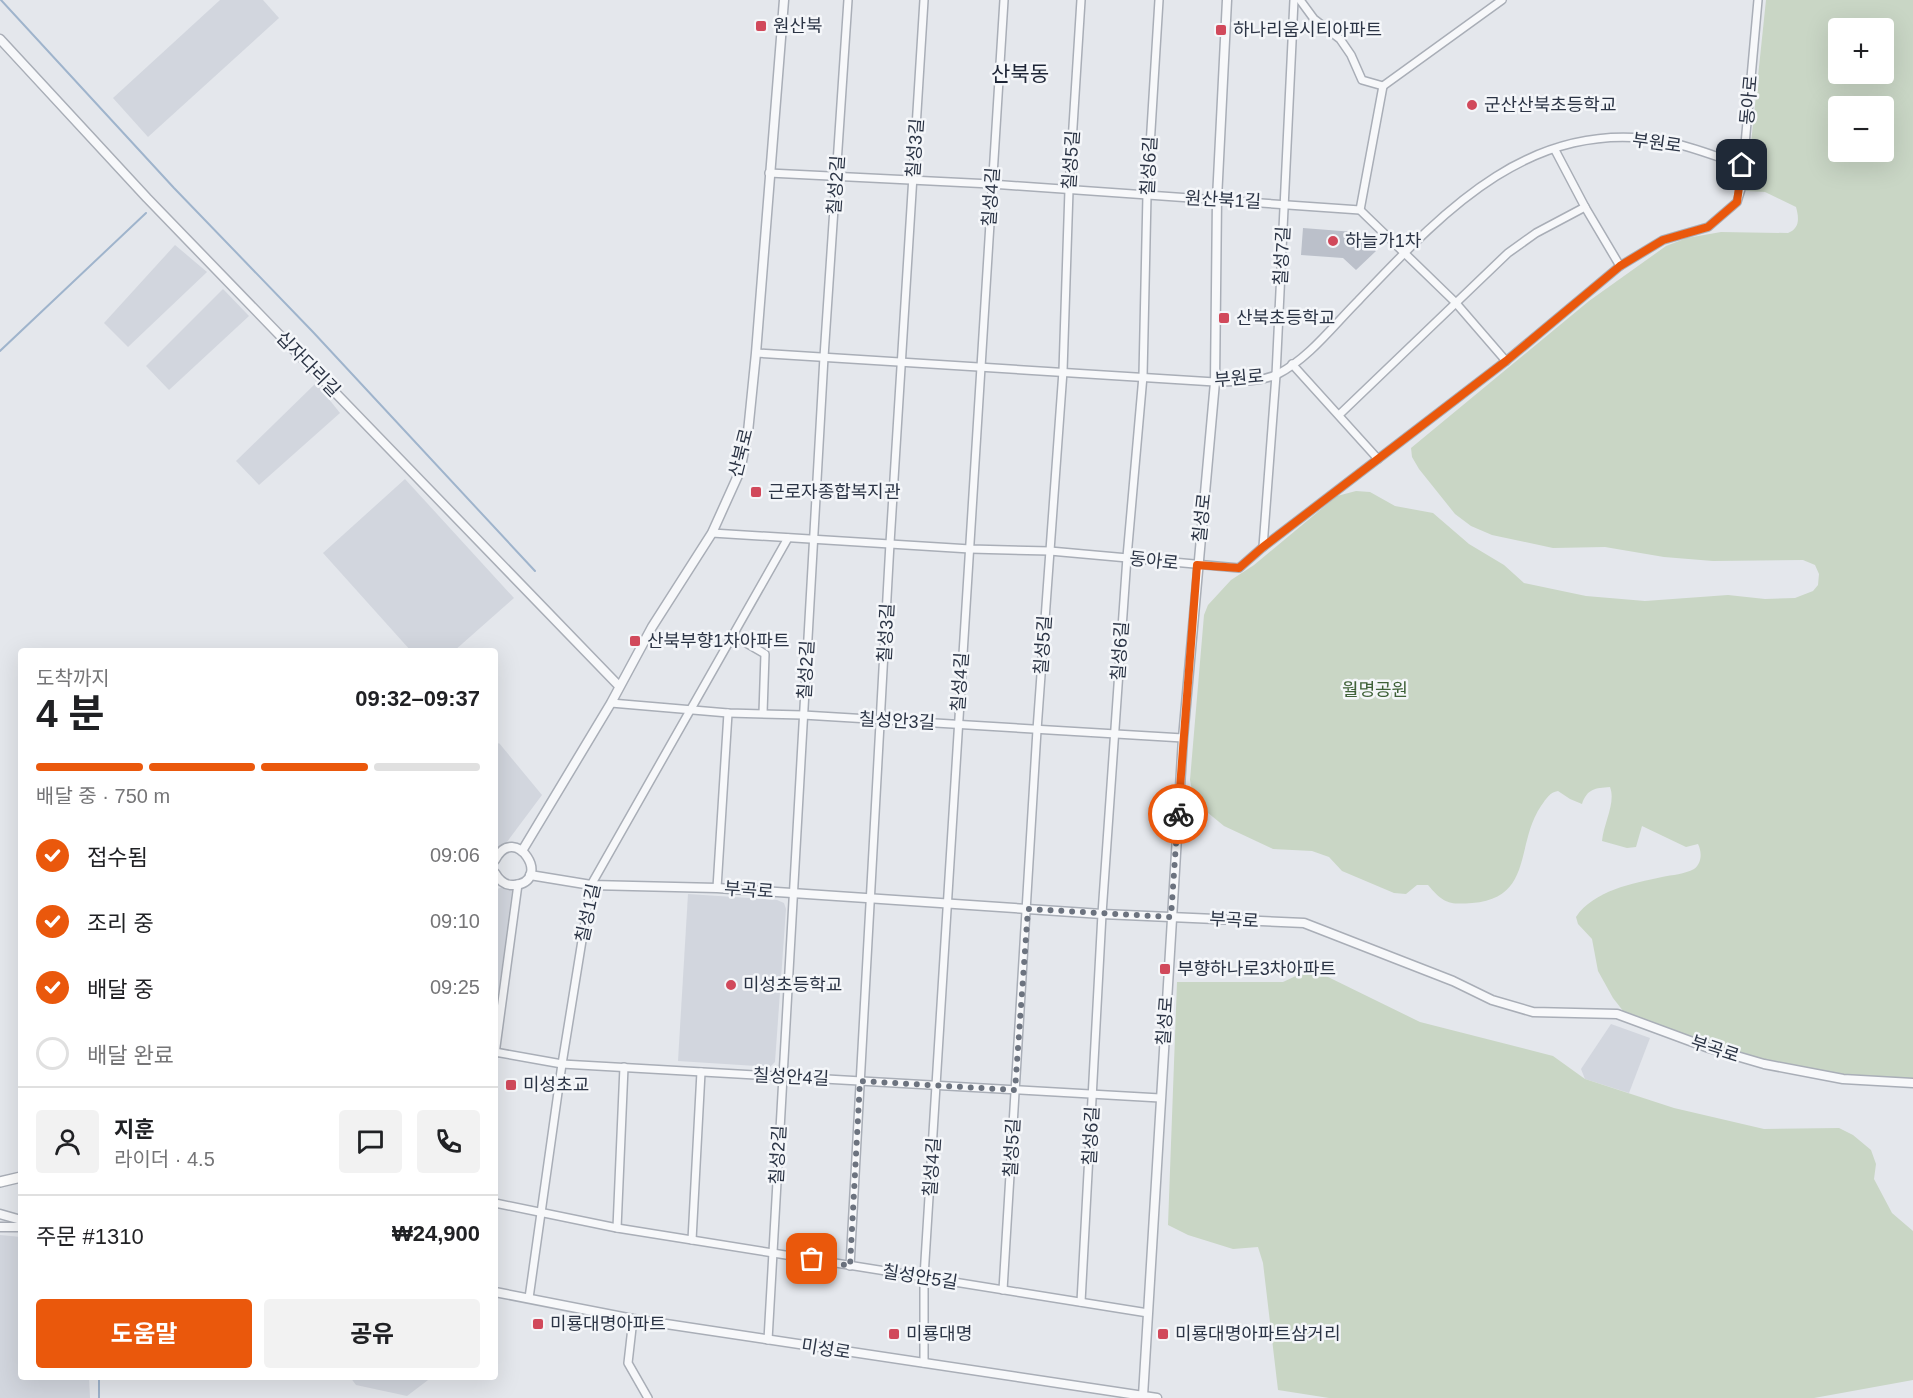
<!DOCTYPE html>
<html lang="ko">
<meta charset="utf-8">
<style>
body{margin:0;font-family:Helvetica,"Noto Sans KR",sans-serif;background:#f2f2f2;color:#202124;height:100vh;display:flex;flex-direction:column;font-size:22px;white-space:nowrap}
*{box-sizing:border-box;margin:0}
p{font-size:20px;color:#757577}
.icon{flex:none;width:33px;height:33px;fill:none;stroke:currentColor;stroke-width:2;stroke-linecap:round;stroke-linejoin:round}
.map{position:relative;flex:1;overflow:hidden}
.details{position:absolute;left:18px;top:648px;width:480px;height:732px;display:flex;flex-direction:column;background:#fff;border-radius:6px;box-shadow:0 6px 24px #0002}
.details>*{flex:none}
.buttons{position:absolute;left:1828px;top:18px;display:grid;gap:12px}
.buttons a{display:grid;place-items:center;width:66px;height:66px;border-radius:6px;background:#fff;box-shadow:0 6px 24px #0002;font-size:30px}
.pin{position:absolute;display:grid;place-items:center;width:51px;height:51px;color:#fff;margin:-26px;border-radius:12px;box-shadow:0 3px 9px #0006}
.courier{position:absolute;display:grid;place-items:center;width:60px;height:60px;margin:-30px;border:4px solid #ea580c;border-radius:50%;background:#fff;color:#222;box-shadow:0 2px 8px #0007}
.head em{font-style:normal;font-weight:700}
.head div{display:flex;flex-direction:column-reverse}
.head{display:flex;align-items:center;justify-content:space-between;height:102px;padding:0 18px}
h1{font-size:39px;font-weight:700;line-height:45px}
.bar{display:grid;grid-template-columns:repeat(4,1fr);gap:9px 6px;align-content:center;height:72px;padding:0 18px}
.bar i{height:8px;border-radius:4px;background:#e0e0e0}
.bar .active{background:#ea580c}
.bar p{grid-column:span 4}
.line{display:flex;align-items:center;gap:15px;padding:0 18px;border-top:2px solid #e0e0e0}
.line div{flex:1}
.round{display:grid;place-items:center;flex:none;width:63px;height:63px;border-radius:6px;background:#f2f2f2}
ol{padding:0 18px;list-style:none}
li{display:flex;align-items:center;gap:18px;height:66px}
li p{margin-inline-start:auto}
li .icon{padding:6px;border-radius:50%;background:#ea580c;color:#fff;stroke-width:4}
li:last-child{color:#757577}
li i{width:33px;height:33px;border:3px solid #e0e0e0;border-radius:50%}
.cta{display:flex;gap:12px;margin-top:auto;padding:12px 18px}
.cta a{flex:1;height:69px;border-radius:6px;background:#ea580c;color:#fff;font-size:24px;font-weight:700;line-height:69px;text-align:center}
.cta a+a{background:#f2f2f2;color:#202124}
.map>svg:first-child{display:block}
</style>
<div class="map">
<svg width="1913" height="1398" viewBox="0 0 1913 1398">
<rect width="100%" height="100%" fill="#e4e7ec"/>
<!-- built -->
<g fill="#d2d6de">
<path d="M220 0H263L279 18 148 137 113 98Z"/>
<path d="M175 245 207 272 128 347 104 323Z"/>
<path d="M223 289 249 316 169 390 146 366Z"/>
<path d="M316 383 340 413 259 485 236 461Z"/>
<path d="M405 479 514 598 454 651H411L323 553Z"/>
<path d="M499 743 542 795 495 858V746Z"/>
<path d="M502 887 512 890 495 1018V890Z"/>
<path d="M688 894 777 900 784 903 786 909 775 1062 770 1067 678 1061Z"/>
<path d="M1611 1024 1650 1038 1629 1093 1585 1079 1581 1069Z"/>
<path d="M0 1235 21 1237V1377H89L90 1398H0Z"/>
<path d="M350 1377H432L407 1396 356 1385Z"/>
</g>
<!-- green -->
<g fill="#c9d6c5" fill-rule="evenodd">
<path d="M1766 0H1913V1082L1853 1078 1750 1056 1688 1038 1627 1016 1613 998 1598 971 1592 939 1578 924 1576 917C1593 891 1633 883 1662 877 1672 875 1685 874 1694 869 1702 863 1702 852 1698 844L1686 847 1642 826 1636 847 1627 848 1602 841C1604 822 1616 803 1610 787 1595 788 1587 789 1582 804L1570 799 1558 791C1550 792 1546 799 1541 806 1515 844 1534 898 1472 903 1449 905 1443 903 1428 885H1417L1406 894 1394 893 1342 871 1329 857 1312 851 1273 849 1224 826 1202 808 1193 796 1190 780 1204 615 1208 605 1231 580 1254 565 1337 496 1356 491 1370 492 1395 506 1433 513 1469 544 1504 565 1524 583 1586 596 1645 601 1728 595 1765 599 1795 598 1813 591 1818 585 1819 574 1815 565 1803 560 1713 561 1664 557 1605 547 1553 548 1492 535 1471 526 1455 514 1419 469 1412 457 1411 448 1589 301 1666 246 1687 238 1721 232 1788 233C1800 228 1799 218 1796 207L1765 192 1746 191ZM1839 28H1884V74H1839ZM1839 106H1884V152H1839Z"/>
<path d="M1300 974 1326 976 1420 1022 1553 1056 1585 1079 1674 1108 1764 1129 1839 1128 1853 1135 1871 1150 1876 1164 1874 1179 1892 1213 1913 1231V1380L1814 1398H1329L1278 1390 1263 1263 1258 1247 1233 1249 1188 1235 1168 1225 1177 982H1283Z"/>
</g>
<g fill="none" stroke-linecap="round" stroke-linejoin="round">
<!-- stream -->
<g stroke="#9fb4cc" stroke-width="2">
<path d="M1 0 174 188 313 332 535 571"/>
<path d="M0 351 146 213"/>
<path d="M99 1377V1398"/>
</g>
</g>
<!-- building -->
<path fill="#bbc0ca" d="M1303 228 1354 232 1376 251 1356 270 1343 258 1301 255Z"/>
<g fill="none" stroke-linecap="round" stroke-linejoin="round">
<defs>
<g id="minor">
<path d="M1300 0 1314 19 1340 39 1351 55 1362 80 1383 86 1360 210"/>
<path d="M1383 86 1502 0"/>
<path d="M1555 150 1585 207 1620 266"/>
<path d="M769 173 991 184 1360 210 1455 302 1506 361"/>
<path d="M756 353 1215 382C1235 381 1259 383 1278 374 1309 358 1333 326 1358 301 1442 213 1529 117 1664 141 1691 146 1717 157 1742 165"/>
<path d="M1292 364 1378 459"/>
<path d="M1340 414 1508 253 1536 233 1585 207"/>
<path d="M712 533 970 549 1050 551 1239 568 1263 547 1506 361 1620 266 1663 240 1708 227 1737 202 1741 189 1758 0"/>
<path d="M1263 547 1276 375 1294 0"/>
<path d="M734 636 765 654 763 713"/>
<path d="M611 703 728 713 803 715 1183 738"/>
<path d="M717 888 728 713"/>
<path d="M495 1052 562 1064 1160 1098"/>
<path d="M495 1054 518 884"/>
<path d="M495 1203 617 1228 1148 1313"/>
<path d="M617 1228 624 1067"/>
<path d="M692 1240 701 1072"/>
<path d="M850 1266 890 543 924 0"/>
<path d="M1003 1290 1037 730 1063 371 1069 190 1081 0"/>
<path d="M529 1298 562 1064 591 885 788 538"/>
<path d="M1081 1302 1102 914 1127 557 1143 376 1147 195 1159 0"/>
<path d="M633 1319 628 1363 648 1398"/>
<path d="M768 1340 824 357 848 0"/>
<path d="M924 1363V1277L1004 0"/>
</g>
<g id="tertiary">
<path d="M0 39 147 198 619 686"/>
<path d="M522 851 611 703 652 627 712 533 740 471 748 432 756 353 784 0"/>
<path d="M495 860C515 821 554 882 514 885 505 886 499 880 495 873"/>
<path d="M530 875 591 885 717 888 1102 914 1304 923 1453 981 1492 1000 1533 1012 1617 1014 1709 1048 1764 1064 1843 1079 1913 1083"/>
<path d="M0 1214 21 1220"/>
<path d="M0 1227H21"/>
<path d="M495 1292 633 1319 1157 1398"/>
<path d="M1143 1396 1183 738 1215 382 1217 199 1227 0"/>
</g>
<path id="secondary" d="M0 1182 21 1177"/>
</defs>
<!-- minor casing -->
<use href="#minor" stroke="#a9aeb7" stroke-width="10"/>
<!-- tertiary casing -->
<use href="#tertiary" stroke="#a9aeb7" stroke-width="11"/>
<!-- secondary casing -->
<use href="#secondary" stroke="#a9aeb7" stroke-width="12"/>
<!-- minor -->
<use href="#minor" stroke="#f7f8fa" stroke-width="7"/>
<!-- tertiary -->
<use href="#tertiary" stroke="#f7f8fa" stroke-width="8"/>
<!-- secondary -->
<use href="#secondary" stroke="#fff" stroke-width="9"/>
</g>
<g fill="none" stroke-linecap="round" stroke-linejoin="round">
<!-- done -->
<path stroke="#6c737f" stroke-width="6" stroke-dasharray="0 10.8" d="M812 1259 850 1266 860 1081 1015 1090 1028 909 1171 917 1178 814"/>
<!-- route -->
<path stroke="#ea580c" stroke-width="8" d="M1178 814 1197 565 1239 568 1263 547 1506 361 1620 266 1663 240 1708 227 1737 202 1742 165"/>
</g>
<!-- markers -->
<g fill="#d1495b" stroke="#f4f6f9" stroke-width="2">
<rect x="755" y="20" width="12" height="12" rx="3"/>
<rect x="1215" y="24" width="12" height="12" rx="3"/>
<circle cx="1472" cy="105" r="6"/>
<circle cx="1333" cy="241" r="6"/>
<rect x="1218" y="312" width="12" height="12" rx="3"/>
<rect x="750" y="486" width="12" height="12" rx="3"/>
<rect x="629" y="635" width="12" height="12" rx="3"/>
<rect x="1159" y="963" width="12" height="12" rx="3"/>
<circle cx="731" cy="985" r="6"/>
<rect x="505" y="1079" width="12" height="12" rx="3"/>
<rect x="532" y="1318" width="12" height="12" rx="3"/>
<rect x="888" y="1328" width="12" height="12" rx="3"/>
<rect x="1157" y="1328" width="12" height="12" rx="3"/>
</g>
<g text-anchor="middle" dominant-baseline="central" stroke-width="5" stroke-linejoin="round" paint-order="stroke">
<!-- poi labels -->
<g font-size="18" fill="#2b3445" stroke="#f4f6f9" text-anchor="start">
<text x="773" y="26">원산북</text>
<text x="1233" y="30">하나리움시티아파트</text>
<text x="1484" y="105">군산산북초등학교</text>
<text x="1345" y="241">하늘가1차</text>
<text x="1236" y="318">산북초등학교</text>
<text x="768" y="492">근로자종합복지관</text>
<text x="647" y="641">산북부향1차아파트</text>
<text x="1177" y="969">부향하나로3차아파트</text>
<text x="743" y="985">미성초등학교</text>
<text x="523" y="1085">미성초교</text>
<text x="550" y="1324">미룡대명아파트</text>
<text x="906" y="1334">미룡대명</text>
<text x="1175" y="1334">미룡대명아파트삼거리</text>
</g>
<!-- street labels -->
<g font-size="18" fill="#2b3445" stroke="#f4f6f9">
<text transform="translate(1749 100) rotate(-85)">동아로</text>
<text transform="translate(1657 143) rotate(8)">부원로</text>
<text transform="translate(915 148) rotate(-86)">칠성3길</text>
<text transform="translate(1071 160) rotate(-86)">칠성5길</text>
<text transform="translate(1149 166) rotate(-87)">칠성6길</text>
<text transform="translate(836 185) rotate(-86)">칠성2길</text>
<text transform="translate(991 197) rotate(-86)">칠성4길</text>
<text transform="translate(1223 200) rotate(3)">원산북1길</text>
<text transform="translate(1282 256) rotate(-87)">칠성7길</text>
<text transform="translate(308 364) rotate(46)">십자다리길</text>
<text transform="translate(1239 378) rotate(-5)">부원로</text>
<text transform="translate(741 453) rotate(-76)">산북로</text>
<text transform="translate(1202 518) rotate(-84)">칠성로</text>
<text transform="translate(1154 561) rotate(6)">동아로</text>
<text transform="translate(886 633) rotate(-87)">칠성3길</text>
<text transform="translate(1043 645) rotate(-86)">칠성5길</text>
<text transform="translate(1120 651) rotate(-86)">칠성6길</text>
<text transform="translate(806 670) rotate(-87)">칠성2길</text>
<text transform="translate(960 682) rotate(-86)">칠성4길</text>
<text transform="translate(897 721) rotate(3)">칠성안3길</text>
<text transform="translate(749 890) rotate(4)">부곡로</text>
<text transform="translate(588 913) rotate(-78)">칠성1길</text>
<text transform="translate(1234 920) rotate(3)">부곡로</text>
<text transform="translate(1165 1021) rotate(-86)">칠성로</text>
<text transform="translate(1715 1049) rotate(18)">부곡로</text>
<text transform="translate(791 1077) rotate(3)">칠성안4길</text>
<text transform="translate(1091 1136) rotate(-87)">칠성6길</text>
<text transform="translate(1012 1148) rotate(-87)">칠성5길</text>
<text transform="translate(778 1155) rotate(-87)">칠성2길</text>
<text transform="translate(932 1167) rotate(-86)">칠성4길</text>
<text transform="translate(920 1277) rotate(9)">칠성안5길</text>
<text transform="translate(826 1349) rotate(9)">미성로</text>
</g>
<!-- park labels -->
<g font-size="18" fill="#3f6138" stroke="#f4f6f9">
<text x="1375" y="690">월명공원</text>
</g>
<!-- quarter labels -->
<g font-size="21" fill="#1d2536" stroke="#f4f6f9">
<text x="1020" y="73">산북동</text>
</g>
</g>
</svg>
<div class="buttons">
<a>+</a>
<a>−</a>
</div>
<div class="pin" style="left:812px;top:1259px;background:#ea580c"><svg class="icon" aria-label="bag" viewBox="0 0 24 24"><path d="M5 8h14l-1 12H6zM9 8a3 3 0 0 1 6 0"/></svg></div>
<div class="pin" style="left:1742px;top:165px;background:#1f2937"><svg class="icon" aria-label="home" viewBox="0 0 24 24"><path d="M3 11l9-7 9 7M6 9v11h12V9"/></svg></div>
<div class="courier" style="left:1178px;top:814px"><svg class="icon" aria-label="bike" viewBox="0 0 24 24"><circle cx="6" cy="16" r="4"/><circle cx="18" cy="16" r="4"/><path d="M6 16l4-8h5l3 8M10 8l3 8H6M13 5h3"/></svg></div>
<section class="details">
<div class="head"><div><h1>4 분</h1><p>도착까지</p></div><em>09:32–09:37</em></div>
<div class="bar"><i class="active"></i><i class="active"></i><i class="active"></i><i></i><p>배달 중 · 750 m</p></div>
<ol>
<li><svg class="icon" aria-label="check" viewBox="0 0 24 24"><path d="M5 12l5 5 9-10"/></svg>접수됨<p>09:06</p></li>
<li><svg class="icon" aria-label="check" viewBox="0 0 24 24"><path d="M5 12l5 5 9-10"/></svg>조리 중<p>09:10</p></li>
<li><svg class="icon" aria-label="check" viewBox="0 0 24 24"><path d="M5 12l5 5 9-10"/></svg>배달 중<p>09:25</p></li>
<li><i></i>배달 완료</li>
</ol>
<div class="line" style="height:108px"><a class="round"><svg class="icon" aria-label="person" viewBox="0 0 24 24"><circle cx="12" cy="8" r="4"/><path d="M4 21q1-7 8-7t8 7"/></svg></a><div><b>지훈</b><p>라이더 · 4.5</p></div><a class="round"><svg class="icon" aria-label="chat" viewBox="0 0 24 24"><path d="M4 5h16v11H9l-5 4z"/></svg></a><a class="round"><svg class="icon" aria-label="phone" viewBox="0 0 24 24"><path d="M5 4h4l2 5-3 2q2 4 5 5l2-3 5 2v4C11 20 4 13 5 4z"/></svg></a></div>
<div class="line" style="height:78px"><div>주문 #1310</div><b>₩24,900</b></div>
<div class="cta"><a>도움말</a><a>공유</a></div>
</section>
</div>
